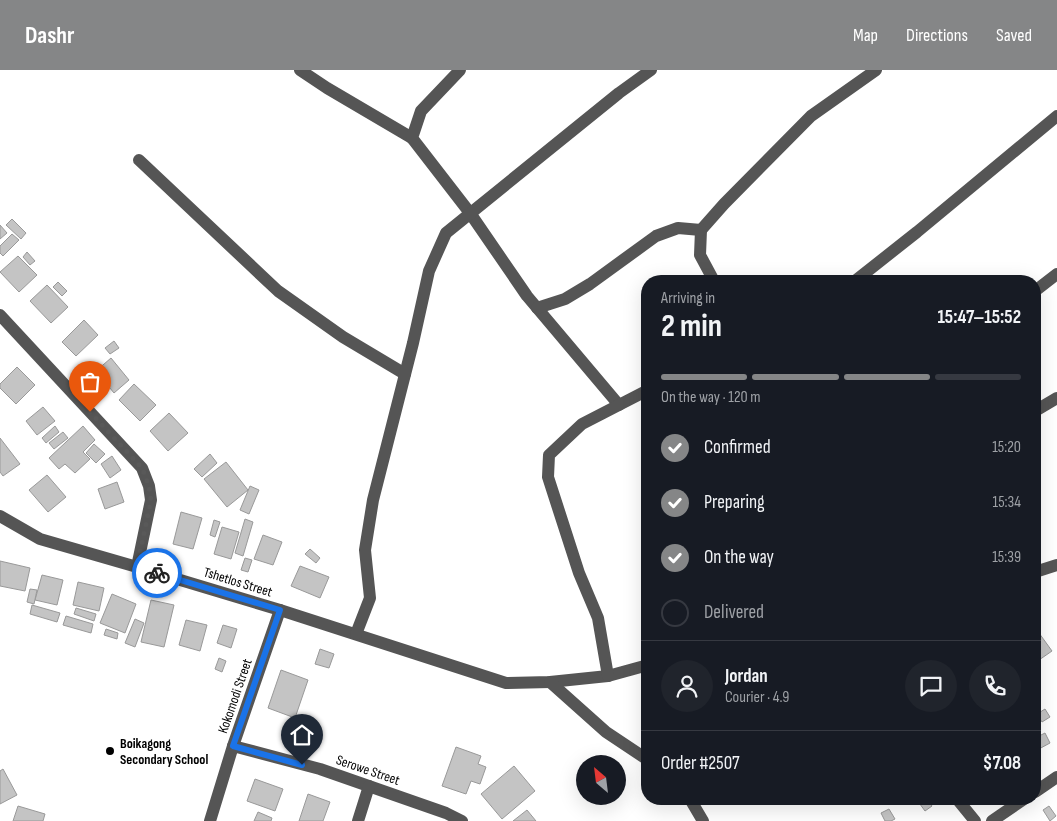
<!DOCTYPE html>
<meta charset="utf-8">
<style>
body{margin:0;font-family:"Sofia Sans Condensed",sans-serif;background:#20242c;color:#f1f3f6;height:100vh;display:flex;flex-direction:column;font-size:19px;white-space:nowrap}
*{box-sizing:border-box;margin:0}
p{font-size:16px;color:#9ea1a6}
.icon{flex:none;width:28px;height:28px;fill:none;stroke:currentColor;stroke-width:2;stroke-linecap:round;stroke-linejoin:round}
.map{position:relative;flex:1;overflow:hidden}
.side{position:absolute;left:641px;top:205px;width:400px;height:530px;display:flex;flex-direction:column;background:#171b24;border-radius:20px;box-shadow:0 5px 20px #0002}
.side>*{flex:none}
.needle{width:32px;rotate:332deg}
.buttons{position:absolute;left:576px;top:685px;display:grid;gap:10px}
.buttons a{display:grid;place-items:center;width:50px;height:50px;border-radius:50%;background:#171b24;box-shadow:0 5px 20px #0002;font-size:25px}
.pin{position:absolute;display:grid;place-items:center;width:42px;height:42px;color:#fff;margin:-51px -21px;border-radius:50% 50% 50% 0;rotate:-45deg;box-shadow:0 0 5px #0007}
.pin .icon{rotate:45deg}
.courier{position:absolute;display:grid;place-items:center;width:50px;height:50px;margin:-25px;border:4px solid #1a73e8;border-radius:50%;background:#fff;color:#222;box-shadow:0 1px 6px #0007}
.head em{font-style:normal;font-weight:700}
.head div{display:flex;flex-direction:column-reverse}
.head{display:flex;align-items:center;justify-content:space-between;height:85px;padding:0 20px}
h1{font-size:32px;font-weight:700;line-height:38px}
.bar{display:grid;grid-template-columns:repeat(4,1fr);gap:8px 5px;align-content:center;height:60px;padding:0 20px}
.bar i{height:6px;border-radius:4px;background:#363941}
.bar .current{background:#858687}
.bar p{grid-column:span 4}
.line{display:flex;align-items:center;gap:12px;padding:0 20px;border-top:1px solid #363941}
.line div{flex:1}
.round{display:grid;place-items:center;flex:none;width:52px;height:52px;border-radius:26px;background:#20242c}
ol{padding:0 20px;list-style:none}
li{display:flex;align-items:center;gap:15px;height:55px}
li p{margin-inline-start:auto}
li .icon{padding:5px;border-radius:50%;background:#858687;color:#fff;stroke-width:4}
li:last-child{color:#9ea1a6}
li i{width:28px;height:28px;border:2px solid #363941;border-radius:50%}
header{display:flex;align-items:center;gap:30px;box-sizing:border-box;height:70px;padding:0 25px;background:#858687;color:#fff}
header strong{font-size:24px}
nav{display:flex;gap:28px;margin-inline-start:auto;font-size:18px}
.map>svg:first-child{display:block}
</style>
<header>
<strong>Dashr</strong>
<nav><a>Map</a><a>Directions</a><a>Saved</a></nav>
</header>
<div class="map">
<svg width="1057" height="751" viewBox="0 0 1057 751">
<rect width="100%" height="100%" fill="#fff"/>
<!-- building -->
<g fill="#c4c4c4" stroke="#999">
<path d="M12 149 26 163 21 169 6 155Z"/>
<path d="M0 155 7 163 0 169Z"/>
<path d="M12 164 19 170 3 186 0 183V176Z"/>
<path d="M27 182 35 191 30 195 23 187Z"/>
<path d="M18 186 37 205 19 222 0 202Z"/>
<path d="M58 212 67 221 62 226 53 217Z"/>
<path d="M47 215 68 237 51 253 30 231Z"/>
<path d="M84 250 98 265 76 286 62 272Z"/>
<path d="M114 271 119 278 110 284 105 278Z"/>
<path d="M111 288 129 310 114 323 96 301Z"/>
<path d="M17 297 35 315 16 334 0 318V314Z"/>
<path d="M134 314 156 335 140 351 119 330Z"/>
<path d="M43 337 55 351 37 365 26 351Z"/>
<path d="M169 343 188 363 168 381 150 361Z"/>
<path d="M55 356 59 362 46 373 42 368Z"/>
<path d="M83 356 95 370 83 382 90 389 75 403 65 394 59 399 49 388Z"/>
<path d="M63 362 68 368 54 379 49 373Z"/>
<path d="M0 368 20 394 3 406 0 402Z"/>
<path d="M94 374 105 384 96 393 86 383Z"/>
<path d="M210 384 217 393 202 407 194 399Z"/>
<path d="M112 386 121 400 110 408 101 394Z"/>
<path d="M226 392 248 420 227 437 204 409Z"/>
<path d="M47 405 66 427 48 442 29 420Z"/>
<path d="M117 412 124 432 105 439 98 419Z"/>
<path d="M250 416 259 420 249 444 240 440Z"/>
<path d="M181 442 202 448 193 479 173 474Z"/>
<path d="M245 449 253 452 243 486 235 483Z"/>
<path d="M214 450 220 452 215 467 210 465Z"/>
<path d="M222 457 239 462 231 489 214 484Z"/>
<path d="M263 465 282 472 273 495 254 489Z"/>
<path d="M310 479 320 488 316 493 305 484Z"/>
<path d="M245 488 252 490 248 502 241 500Z"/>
<path d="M0 491 30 498 25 521 0 516Z"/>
<path d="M300 496 329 507 320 528 291 516Z"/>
<path d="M42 505 63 510 57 535 35 530Z"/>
<path d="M78 512 104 518 99 541 73 535Z"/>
<path d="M30 519 37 520 34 534 27 532Z"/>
<path d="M112 524 136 534 125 563 100 553Z"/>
<path d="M151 530 174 535 164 577 141 572Z"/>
<path d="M32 535 60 543 57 552 30 544Z"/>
<path d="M76 538 96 544 94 551 74 544Z"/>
<path d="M66 546 93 554 91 563 63 555Z"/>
<path d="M135 549 144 553 135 577 125 573Z"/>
<path d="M186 550 207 555 200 581 179 575Z"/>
<path d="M223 555 237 559 231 578 217 573Z"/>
<path d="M106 559 118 563 117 569 104 565Z"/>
<path d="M1039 563 1052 581 1039 590 1035 585V567Z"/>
<path d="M320 579 334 584 329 598 315 594Z"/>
<path d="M219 588 226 591 222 602 215 599Z"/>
<path d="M281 600 308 610 295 648 268 638Z"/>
<path d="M1045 639 1050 647 1042 652 1037 644Z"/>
<path d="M1045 663 1050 673 1037 680 1035 675V668Z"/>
<path d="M456 677 481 686 478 694 486 697 480 714 471 711 466 724 442 716Z"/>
<path d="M514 696 535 721 502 749 481 724Z"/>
<path d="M3 699 17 725 0 734V701Z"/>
<path d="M255 709 283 719 275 741 247 731Z"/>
<path d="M308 724 330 732 323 751H299Z"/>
<path d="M919 729H927L932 736 925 741 917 730Z"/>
<path d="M18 736 45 744 43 751H13Z"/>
<path d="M1049 736 1056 746 1050 751 1043 740Z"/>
<path d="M889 739 895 749 891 751H885L881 743Z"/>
<path d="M527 740 536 751H513Z"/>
<path d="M258 742 272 748 271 751H254Z"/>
</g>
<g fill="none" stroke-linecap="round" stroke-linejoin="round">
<!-- minor -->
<g stroke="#555" stroke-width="12">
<path d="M300 0 327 18 412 68"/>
<path d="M460 0 421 41 412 68 470 143 527 226 619 335"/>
<path d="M139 90 278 221 343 267 405 304"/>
<path d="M714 211 700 185 701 160 724 134 811 46 876 0"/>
<path d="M855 211 917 162 1057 46"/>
<path d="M1035 221 1057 204"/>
<path d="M537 238 565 229 590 214 656 166 678 158 701 160"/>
<path d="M0 245 142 398 149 416 151 430 137 497"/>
<path d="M1035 341 1057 328"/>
<path d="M0 446 40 469 137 497 280 540 506 613 550 612 608 606 648 595"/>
<path d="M1035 502 1057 495"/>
<path d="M356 564 370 528 365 480 373 430 413 273 429 201 446 163 619 23 651 0"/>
<path d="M608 606 598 548 579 503 548 407 549 385 582 354 648 320"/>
<path d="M550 612 606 662 648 690"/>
<path d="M233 676 320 699 446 743 462 751"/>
<path d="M1035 722 1057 707"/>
<path d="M690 729 703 751"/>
<path d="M957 729 975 751"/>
<path d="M210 751 233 676 280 540"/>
<path d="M358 751 369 716"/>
<path d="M992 751 1024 729"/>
</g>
</g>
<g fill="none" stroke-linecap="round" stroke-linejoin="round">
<!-- done -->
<path stroke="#595959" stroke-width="5" stroke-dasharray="0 9" d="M90 342 142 398 149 416 151 430 137 497 157 503"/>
<!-- route -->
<path stroke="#1a73e8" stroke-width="6" d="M157 503 280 540 233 676 302 695"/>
</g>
<!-- markers -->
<circle fill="#000" stroke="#fff" stroke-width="2" cx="110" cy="681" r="5"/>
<g text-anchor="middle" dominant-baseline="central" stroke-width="4" stroke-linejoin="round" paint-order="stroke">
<!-- street labels -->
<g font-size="14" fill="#000" stroke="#fff">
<text transform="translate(238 512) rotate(17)">Tshetlos Street</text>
<text transform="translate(235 626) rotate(-71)">Kokomodi Street</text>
<text transform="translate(368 700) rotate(19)">Serowe Street</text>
</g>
<!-- poi labels -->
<g font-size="14" font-weight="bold" fill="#000" stroke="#fff" text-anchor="start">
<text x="120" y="673">Boikagong<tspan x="120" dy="16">Secondary School</tspan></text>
</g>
</g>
</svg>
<div class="buttons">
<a><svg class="needle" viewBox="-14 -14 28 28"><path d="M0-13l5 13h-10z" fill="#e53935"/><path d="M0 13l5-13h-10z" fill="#9ea1a6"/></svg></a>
</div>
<div class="pin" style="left:90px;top:342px;background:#ea580c"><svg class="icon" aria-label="bag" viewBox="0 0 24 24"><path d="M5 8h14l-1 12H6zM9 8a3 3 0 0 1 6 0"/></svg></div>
<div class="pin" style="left:302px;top:695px;background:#1f2937"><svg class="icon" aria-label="home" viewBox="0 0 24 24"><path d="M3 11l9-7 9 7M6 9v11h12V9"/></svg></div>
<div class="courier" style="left:157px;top:503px"><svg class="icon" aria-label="bike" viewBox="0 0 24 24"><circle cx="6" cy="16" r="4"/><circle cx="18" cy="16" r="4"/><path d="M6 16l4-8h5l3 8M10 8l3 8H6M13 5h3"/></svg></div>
<section class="side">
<div class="head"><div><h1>2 min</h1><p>Arriving in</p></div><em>15:47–15:52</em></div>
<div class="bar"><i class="current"></i><i class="current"></i><i class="current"></i><i></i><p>On the way · 120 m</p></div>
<ol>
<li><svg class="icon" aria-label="check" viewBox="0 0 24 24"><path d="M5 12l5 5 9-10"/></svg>Confirmed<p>15:20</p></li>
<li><svg class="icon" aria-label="check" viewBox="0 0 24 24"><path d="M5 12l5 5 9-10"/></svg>Preparing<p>15:34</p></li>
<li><svg class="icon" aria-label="check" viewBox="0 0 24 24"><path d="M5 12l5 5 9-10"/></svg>On the way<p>15:39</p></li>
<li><i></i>Delivered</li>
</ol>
<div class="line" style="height:90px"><a class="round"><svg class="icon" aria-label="person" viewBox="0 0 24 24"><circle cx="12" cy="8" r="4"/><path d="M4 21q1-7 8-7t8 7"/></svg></a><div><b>Jordan</b><p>Courier · 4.9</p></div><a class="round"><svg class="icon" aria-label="chat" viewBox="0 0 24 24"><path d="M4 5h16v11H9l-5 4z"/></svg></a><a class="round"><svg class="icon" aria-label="phone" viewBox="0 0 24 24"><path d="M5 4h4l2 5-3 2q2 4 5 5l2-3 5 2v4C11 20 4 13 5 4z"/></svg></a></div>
<div class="line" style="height:65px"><div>Order #2507</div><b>$7.08</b></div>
</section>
</div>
